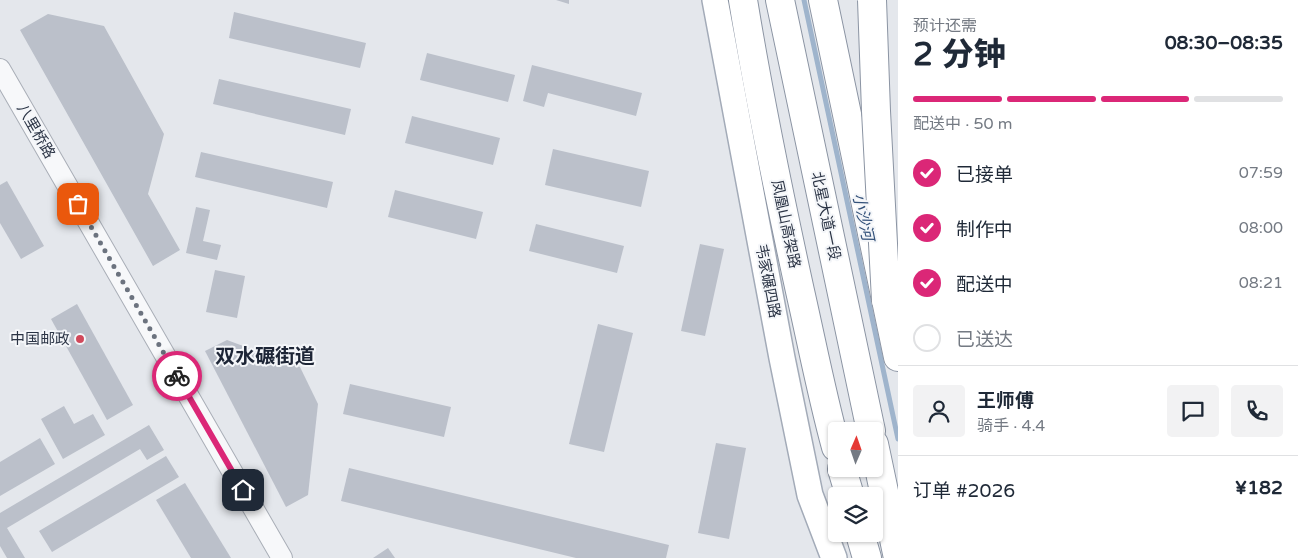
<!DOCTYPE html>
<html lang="zh">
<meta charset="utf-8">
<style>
body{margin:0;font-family:"Varela Round","Noto Sans SC",sans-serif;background:#f2f2f3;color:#1f2937;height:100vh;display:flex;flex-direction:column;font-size:19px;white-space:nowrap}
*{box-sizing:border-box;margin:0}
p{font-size:16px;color:#747a83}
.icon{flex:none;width:28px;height:28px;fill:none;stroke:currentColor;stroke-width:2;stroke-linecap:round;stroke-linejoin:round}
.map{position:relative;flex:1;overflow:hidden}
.drawer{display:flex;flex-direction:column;background:#fff;width:400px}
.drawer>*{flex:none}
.needle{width:32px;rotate:2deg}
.controls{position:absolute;left:828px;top:422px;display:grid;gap:10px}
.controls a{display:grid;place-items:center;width:55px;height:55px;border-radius:5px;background:#fff;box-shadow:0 1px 4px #0004;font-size:25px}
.pin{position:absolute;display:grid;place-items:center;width:42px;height:42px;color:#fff;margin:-21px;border-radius:10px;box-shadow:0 2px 8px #0006}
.courier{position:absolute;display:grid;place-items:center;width:50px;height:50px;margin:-25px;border:4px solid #db2777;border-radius:50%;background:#fff;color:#222;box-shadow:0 1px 6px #0007}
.summary em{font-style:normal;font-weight:800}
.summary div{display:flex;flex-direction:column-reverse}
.summary{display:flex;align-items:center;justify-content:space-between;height:85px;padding:0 15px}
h1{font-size:32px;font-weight:800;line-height:38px}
.bar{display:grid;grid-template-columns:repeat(4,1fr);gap:8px 5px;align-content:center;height:60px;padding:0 15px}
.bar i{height:6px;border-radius:4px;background:#e0e1e3}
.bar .current{background:#db2777}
.bar p{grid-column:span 4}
.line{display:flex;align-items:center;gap:12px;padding:0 15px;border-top:1px solid #e0e1e3}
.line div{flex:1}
.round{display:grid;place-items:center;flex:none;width:52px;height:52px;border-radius:5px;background:#f2f2f3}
ol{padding:0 15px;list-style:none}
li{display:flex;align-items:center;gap:15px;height:55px}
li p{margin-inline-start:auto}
li .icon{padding:5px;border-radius:50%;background:#db2777;color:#fff;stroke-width:4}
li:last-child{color:#747a83}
li i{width:28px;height:28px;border:2px solid #e0e1e3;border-radius:50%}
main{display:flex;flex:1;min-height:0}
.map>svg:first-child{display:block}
</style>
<main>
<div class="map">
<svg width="898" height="558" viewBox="0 0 898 558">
<rect width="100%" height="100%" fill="#e4e7ec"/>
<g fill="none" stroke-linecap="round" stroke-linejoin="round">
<!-- stream -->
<path stroke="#9fb4cc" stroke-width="5" d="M804 0 898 439"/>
</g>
<!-- building -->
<g fill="#bbc0ca">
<path d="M556 0H569V4Z"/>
<path d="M234 12 366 43 360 68 229 38Z"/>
<path d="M48 14 104 26 164 134 148 194 180 250 153 266 20 30Z"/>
<path d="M427 53 515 75 508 102 420 80Z"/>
<path d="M532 65 642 93 636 116 548 93 544 107 523 101Z"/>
<path d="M219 79 351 109 345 135 213 104Z"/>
<path d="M412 116 500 138 493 165 405 143Z"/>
<path d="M553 149 649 171 641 207 545 185Z"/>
<path d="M201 152 333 182 327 208 195 177Z"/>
<path d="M7 181 44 246 21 259 0 223V185Z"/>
<path d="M395 190 483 212 476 239 388 217Z"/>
<path d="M196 207 210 210 203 241 221 245 217 260 186 253Z"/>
<path d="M536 224 624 246 617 273 529 251Z"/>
<path d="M700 244 724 249 705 336 681 331Z"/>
<path d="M215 270 245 276 237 318 206 312Z"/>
<path d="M77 304 133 405 107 420 51 319Z"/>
<path d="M598 324 633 333 604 452 569 444Z"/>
<path d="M227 340 300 367 318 404 308 495 286 507 205 351Z"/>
<path d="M350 384 451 407 444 437 343 414Z"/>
<path d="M64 406 74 424 93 414 105 435 63 459 41 419Z"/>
<path d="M149 425 164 450 147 460 140 449 7 528 25 558H7L0 546V513Z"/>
<path d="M40 438 55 464 0 496V462Z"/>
<path d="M716 443 746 448 729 539 698 533Z"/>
<path d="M166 456 179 477 52 552 39 531Z"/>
<path d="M349 468 669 545 666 558H576L341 501Z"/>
<path d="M185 483 231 558H191L156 500Z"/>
<path d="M388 548 395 558H373Z"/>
</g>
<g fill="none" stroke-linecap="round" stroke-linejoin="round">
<defs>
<path id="minor" d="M0 69 282 558"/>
<path id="major" d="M715 0 782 358 810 495 834 558"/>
<g id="highway">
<path d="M743 0C759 98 779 195 800 291 812 344 822 396 836 447"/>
<path d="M780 0 871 431"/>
<path d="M823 0 898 357"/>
<path d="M874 444 898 558"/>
<path d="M842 469 850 496"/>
<path d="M860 534 867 558"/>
</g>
</defs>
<!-- minor casing -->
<use href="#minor" stroke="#a9aeb7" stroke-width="22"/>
<!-- major casing -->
<use href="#major" stroke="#a3abb8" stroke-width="28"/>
<!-- highway casing -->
<use href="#highway" stroke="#8b94a3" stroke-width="30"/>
<!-- minor -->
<use href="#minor" stroke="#f7f8fa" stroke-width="20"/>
<!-- major -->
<use href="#major" stroke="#fff" stroke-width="25"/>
<!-- highway -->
<use href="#highway" stroke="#fff" stroke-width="28"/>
<defs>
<path id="highway-bridge" d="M872 0 876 111 886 300"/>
</defs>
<!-- highway-bridge casing -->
<use href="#highway-bridge" stroke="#8b94a3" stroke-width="30" stroke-linecap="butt"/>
<!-- highway-bridge -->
<use href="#highway-bridge" stroke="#fff" stroke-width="28"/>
</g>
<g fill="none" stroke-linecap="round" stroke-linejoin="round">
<!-- done -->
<path stroke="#6c737f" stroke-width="5" stroke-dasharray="0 9" d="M78 204 177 376"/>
<!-- route -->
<path stroke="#db2777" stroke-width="6" d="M177 376 243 490"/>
</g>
<!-- markers -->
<circle fill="#d1495b" stroke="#f4f6f9" stroke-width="2" cx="80" cy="339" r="5"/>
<g text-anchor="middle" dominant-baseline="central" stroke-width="4" stroke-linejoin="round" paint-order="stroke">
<!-- street labels -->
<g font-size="15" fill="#2b3445" stroke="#f4f6f9">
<text transform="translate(36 131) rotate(60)">八里桥路</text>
<text transform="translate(826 216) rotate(78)">北星大道一段</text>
<text transform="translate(786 224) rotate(78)">凤凰山高架路</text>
<text transform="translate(768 281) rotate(79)">韦家碾四路</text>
</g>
<!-- poi labels -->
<g font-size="15" fill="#2b3445" stroke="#f4f6f9" text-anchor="end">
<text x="70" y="339">中国邮政</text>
</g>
<!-- water labels -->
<g font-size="16" font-style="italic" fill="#34527a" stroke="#f4f6f9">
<text transform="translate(863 217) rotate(78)">小沙河</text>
</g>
<!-- district labels -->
<g font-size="20" font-weight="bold" fill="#1d2536" stroke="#f4f6f9">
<text x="265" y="357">双水碾街道</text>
</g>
</g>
</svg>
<div class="controls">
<a><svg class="needle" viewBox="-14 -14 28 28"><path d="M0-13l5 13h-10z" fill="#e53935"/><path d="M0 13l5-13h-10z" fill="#747a83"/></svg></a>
<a><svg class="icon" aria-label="layers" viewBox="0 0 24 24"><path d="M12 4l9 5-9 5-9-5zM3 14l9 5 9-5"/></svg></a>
</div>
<div class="pin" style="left:78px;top:204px;background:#ea580c"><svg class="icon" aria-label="bag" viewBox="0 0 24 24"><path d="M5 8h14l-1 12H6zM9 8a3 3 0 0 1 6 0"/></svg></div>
<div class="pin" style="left:243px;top:490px;background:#1f2937"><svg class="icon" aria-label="home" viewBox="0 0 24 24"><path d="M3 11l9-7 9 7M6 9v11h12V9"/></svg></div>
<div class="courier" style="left:177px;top:376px"><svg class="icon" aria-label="bike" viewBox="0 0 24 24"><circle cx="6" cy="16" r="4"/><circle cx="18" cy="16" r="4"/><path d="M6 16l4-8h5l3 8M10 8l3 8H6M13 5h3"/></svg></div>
</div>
<section class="drawer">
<div class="summary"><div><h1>2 分钟</h1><p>预计还需</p></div><em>08:30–08:35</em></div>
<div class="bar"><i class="current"></i><i class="current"></i><i class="current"></i><i></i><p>配送中 · 50 m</p></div>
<ol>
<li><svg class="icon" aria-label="check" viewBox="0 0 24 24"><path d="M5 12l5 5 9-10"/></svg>已接单<p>07:59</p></li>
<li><svg class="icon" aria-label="check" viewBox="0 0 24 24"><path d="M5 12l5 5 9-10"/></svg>制作中<p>08:00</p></li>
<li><svg class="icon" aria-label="check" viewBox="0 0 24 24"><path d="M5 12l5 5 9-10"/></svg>配送中<p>08:21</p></li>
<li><i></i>已送达</li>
</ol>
<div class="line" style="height:90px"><a class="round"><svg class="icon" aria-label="person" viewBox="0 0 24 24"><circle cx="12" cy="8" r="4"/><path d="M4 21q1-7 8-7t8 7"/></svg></a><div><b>王师傅</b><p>骑手 · 4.4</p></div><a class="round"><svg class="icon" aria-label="chat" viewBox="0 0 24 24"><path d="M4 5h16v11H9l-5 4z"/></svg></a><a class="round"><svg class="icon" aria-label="phone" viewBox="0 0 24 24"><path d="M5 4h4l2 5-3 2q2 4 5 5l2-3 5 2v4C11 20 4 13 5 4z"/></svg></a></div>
<div class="line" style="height:65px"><div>订单 #2026</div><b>¥182</b></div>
</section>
</main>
